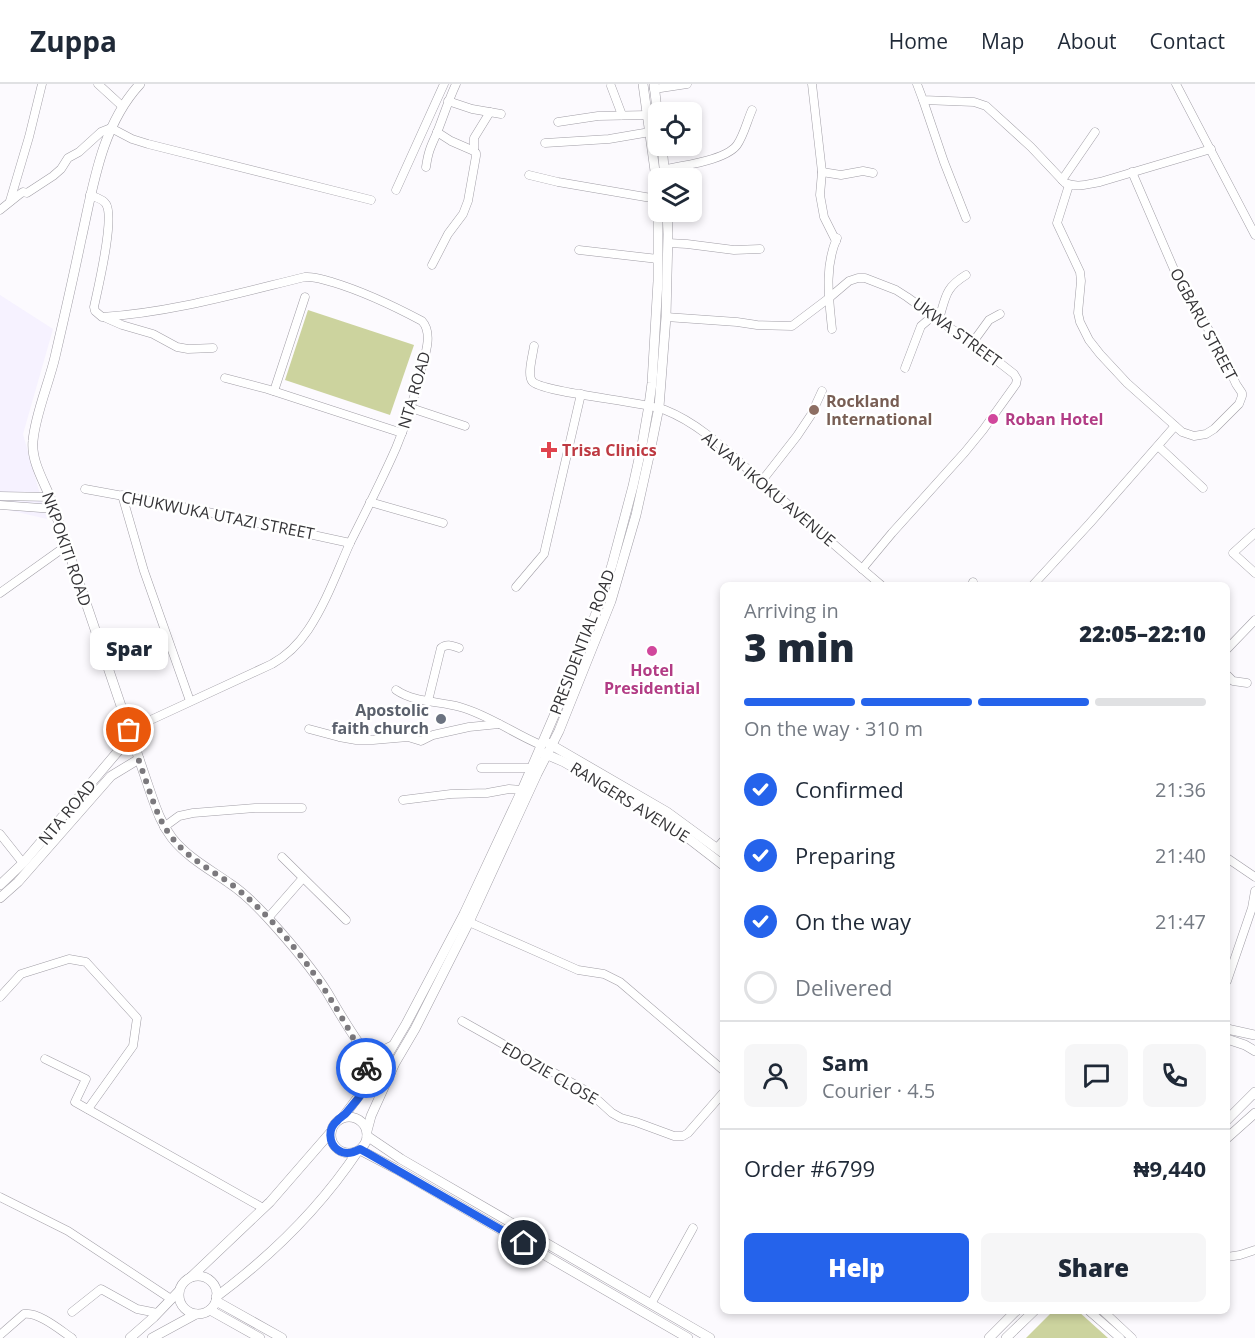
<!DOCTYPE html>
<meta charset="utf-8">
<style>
body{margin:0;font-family:"Open Sans",sans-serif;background:#f6f6f7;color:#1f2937;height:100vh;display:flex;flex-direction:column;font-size:22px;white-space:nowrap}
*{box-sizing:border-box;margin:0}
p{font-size:20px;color:#747a83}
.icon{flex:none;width:33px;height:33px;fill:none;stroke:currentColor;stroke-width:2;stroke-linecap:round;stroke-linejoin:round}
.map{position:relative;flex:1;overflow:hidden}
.drawer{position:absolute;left:720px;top:498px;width:510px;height:732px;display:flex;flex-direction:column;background:#fff;border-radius:9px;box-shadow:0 3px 9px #0003}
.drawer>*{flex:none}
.fabs{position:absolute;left:648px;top:18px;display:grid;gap:12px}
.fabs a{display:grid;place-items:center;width:54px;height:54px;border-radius:9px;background:#fff;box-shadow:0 3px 9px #0003;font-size:30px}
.pin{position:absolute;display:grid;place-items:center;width:51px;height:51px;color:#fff;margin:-26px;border:3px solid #fff;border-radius:50%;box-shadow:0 2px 6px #0007}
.courier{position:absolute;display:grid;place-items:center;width:60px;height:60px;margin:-30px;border:4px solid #2563eb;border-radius:50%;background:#fff;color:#222;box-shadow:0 2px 8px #0007}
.bubble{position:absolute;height:42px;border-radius:9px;background:#fff;box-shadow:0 3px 9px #0003;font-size:20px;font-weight:800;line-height:42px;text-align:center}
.head em{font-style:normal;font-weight:800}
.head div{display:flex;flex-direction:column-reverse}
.head{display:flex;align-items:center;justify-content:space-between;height:102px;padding:0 24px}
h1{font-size:39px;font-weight:800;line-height:45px}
.bar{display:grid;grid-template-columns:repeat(4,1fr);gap:9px 6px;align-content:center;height:72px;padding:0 24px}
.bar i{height:8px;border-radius:4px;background:#e0e1e3}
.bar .current{background:#2563eb}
.bar p{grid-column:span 4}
.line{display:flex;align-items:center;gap:15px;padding:0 24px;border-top:2px solid #e0e1e3}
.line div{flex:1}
.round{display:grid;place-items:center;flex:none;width:63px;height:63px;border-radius:9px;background:#f6f6f7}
ol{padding:0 24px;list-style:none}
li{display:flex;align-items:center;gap:18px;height:66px}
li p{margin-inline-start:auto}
li .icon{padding:6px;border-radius:50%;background:#2563eb;color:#fff;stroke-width:4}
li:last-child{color:#747a83}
li i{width:33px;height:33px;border:3px solid #e0e1e3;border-radius:50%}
.primary-button{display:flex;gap:12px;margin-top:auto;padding:12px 24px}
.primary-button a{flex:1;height:69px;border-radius:9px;background:#2563eb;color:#fff;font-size:24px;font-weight:800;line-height:69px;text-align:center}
.primary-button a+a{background:#f6f6f7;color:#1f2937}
header{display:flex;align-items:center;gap:36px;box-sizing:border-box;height:84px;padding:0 30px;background:#fff;border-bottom:2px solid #e0e1e3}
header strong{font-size:28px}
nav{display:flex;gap:33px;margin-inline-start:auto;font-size:21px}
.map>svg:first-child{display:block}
</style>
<header>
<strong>Zuppa</strong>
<nav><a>Home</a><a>Map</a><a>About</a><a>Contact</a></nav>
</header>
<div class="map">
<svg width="1255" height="1254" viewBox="0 0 1255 1254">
<rect width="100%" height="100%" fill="#fcfafe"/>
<!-- built -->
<path fill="#f6f2ff" d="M0 211 53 245 23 350 47 435 0 424Z"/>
<!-- green -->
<g fill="#ccd39e">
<path d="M308 226 414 261 390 331 285 296Z"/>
<path d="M1053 1227H1078L1108 1254H1026Z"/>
</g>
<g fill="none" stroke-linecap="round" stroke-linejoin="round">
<defs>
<g id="minor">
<path d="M98 0 122 22"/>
<path d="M812 0 822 88 820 111 824 133 836 157"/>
<path d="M917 0 923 16 974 18 986 22 1031 63 1065 99C1077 104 1088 100 1100 98L1211 65"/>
<path d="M1176 0 1255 151"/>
<path d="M611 2 622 31"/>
<path d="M654 5 687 0"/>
<path d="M923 16 944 78 966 134"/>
<path d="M448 17 472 25 501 30"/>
<path d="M558 38 598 32 648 31"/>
<path d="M545 59 609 55 650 48 658 42"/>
<path d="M474 67V54L490 28"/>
<path d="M426 83C428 69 430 64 436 51 443 34 448 17 456 0"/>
<path d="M665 85C683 82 726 76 737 61 744 51 747 37 752 26"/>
<path d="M822 88 841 91 863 87 873 89"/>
<path d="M529 91 558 98 657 115"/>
<path d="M1062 96 1095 48"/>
<path d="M1069 101 1057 139 1080 188 1081 197 1078 229 1080 238 1089 256 1100 270 1127 299 1182 348 1194 352 1206 350 1214 345 1239 320 1242 312V309L1236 300 1221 267 1176 190 1132 88"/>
<path d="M396 106 444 0"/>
<path d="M90 111C95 113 103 115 106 120 115 134 98 204 94 223L95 227 102 233C170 229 239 209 305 193 315 192 323 196 332 198 365 208 392 221 422 237 434 250 424 274 420 290 414 315 406 340 396 364 382 396 366 427 350 459 337 488 326 519 308 546 298 561 288 571 272 580L129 646"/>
<path d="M10 117 29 53 42 0"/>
<path d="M0 126 20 110 23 108 27 109 53 92 61 85 68 74 79 68 101 48 111 44 132 55 148 60 371 116"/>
<path d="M668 159 687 160 734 166 760 165"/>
<path d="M579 166 658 175"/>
<path d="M432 181 448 150 463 130 468 117 476 72V69L474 67 451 57 437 48"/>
<path d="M666 233 737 238 757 241 792 242 829 214 849 197 858 194H865L896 206 907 213 950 244 973 258 1014 290 1017 295 1016 300 983 346 965 368 892 449 862 485"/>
<path d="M106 234 122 241 153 250 177 263 188 265 213 264"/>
<path d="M939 235C946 212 945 204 966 191"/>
<path d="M832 245C829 215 824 183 837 154"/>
<path d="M973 258 989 236 1000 230"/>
<path d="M534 262C533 270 527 291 532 297 541 309 642 317 665 326 701 340 731 371 760 396 800 431 840 466 881 501"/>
<path d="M905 284 921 242 934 231"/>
<path d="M225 294 267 305 402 349"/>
<path d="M274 307 305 213"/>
<path d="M411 324 465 342"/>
<path d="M1158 362 1203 404"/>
<path d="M761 398 797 352 811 331 822 307"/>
<path d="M85 405 194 425 350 459"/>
<path d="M122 411 144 487 190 617"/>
<path d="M0 412 50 413"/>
<path d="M370 418 443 439"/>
<path d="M0 421 54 425"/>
<path d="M1255 449 1233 469 1255 489"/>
<path d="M972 501 973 498"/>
<path d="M1033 501 1090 439 1175 342"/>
<path d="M516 503 544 470 581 310"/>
<path d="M0 509 66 462"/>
<path d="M1227 565 1255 536"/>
<path d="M1227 591 1233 597 1247 599"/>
<path d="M396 606C415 619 439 617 460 623 489 631 514 650 541 661"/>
<path d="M428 617 441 564C447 559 453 562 459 564"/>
<path d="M309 645 339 653 356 656H373L408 653 421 657 433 651 469 643 499 640"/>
<path d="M481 684H531"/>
<path d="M403 716 451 710 487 709 509 705 522 706"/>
<path d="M164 743 179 732 193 729 255 724H302"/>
<path d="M0 750 23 779"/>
<path d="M717 764 723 757"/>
<path d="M282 773 346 836"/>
<path d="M1227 774 1255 793"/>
<path d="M268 834 303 794"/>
<path d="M469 838 578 886 604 890 620 898 723 986"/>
<path d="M1227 897 1252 824 1255 807"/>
<path d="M0 913 21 890 69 875 86 878 137 934 133 962 88 1025"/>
<path d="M462 937 590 1009 612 1029 621 1034 636 1038 674 1052H683L688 1049 723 1009"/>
<path d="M45 975 86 995 75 1018 263 1124"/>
<path d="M0 1113 68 1147 171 1215"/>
<path d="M1227 1173 1240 1171 1255 1166"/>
<path d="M651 1220 693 1144"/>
<path d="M1089 1227 1120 1254"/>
<path d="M1103 1227 1132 1254"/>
<path d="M72 1228 101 1205 137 1225 157 1229"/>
<path d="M0 1251 24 1230C39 1228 60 1246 72 1254"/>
</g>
<g id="major">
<path d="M140 0C101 42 93 103 81 156 73 195 64 234 55 273 49 299 35 331 33 357 31 376 43 396 50 413L152 713C157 727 162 741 172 754 187 773 209 785 229 799 243 808 255 820 267 833 288 856 310 881 327 908 345 938 362 970 389 992"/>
<path d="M654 0 658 34"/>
<path d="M662 62 665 94"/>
<path d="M548 659 667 728 723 769"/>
<path d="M543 669 564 678 666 737 723 781"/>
<path d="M0 801 23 779 131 652"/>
<path d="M0 814 18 798 111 692 139 675"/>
<path d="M1227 945 1255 951"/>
<path d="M1227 955 1245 961 1255 967"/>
<path d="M356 959 366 984 367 1002"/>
<path d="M364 965C376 971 382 967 392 962"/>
<circle cx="349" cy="1051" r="18"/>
<path d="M343 1033 380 984 406 940 464 830 522 706 569 597 595 532 612 481 633 402 642 361 649 321 652 299 658 197V125L655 87 643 0"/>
<path d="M1227 1036 1255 1008"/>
<path d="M367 1047 371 1032 395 979 415 945 469 838 537 690 559 647 611 517 636 431 650 368 659 323 666 233 668 150 667 128"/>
<path d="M367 1052 401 1075 710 1254"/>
<path d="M1227 1054 1255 1029"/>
<path d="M360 1066 396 1085 688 1254"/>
<circle cx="198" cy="1211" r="19"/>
<path d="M191 1193 270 1118 330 1049"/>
<path d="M216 1213C271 1172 320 1124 358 1067"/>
<path d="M216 1217 282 1254"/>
<path d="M210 1226 260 1254"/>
<path d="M130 1254 154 1233 179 1207"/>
<path d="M152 1254 196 1230"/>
<path d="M989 1254 1016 1227"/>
<path d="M1006 1254 1034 1227"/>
</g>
</defs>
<!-- minor casing -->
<use href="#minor" stroke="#a19ea6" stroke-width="9"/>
<!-- major casing -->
<use href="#major" stroke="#a19ea6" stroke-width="10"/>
<!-- minor -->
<use href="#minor" stroke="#fff" stroke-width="8"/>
<!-- major -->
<use href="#major" stroke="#fff" stroke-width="9"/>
</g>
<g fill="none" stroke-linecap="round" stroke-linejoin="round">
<!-- done -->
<path stroke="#7b797d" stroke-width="6" stroke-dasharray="0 10.8" d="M129 646C134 663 140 680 146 697 153 717 159 738 173 755 191 778 219 789 241 808 280 841 312 884 338 927 349 946 360 964 366 984"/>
<!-- route -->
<path stroke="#2563eb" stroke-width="8" d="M366 984 367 1002C361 1011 354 1020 347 1028 344 1032 340 1033 337 1037 328 1044 328 1059 338 1066 345 1071 353 1069 360 1065L369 1070 524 1159"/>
</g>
<!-- markers -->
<circle fill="#8d6e63" stroke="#fff" stroke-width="2" cx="814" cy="326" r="6"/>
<g fill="#d1479c" stroke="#fff" stroke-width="2">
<circle cx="993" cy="335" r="6"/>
<circle cx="652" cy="567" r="6"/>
</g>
<path fill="#e0444e" stroke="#fff" stroke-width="2" d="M546 357h6v6h6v6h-6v6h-6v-6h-6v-6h6z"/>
<circle fill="#6b7280" stroke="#fff" stroke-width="2" cx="441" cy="635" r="6"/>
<g text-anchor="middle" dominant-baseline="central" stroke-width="5" stroke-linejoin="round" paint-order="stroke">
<!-- street labels -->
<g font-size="16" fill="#353437" stroke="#fff">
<text transform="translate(1204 240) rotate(62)">OGBARU STREET</text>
<text transform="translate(957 248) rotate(36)">UKWA STREET</text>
<text transform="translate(414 306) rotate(-74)">NTA ROAD</text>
<text transform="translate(769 405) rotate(40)">ALVAN IKOKU AVENUE</text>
<text transform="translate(218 431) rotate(11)">CHUKWUKA UTAZI STREET</text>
<text transform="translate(67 465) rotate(71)">NKPOKITI ROAD</text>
<text transform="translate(582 558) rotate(-69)">PRESIDENTIAL ROAD</text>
<text transform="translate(630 718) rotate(32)">RANGERS AVENUE</text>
<text transform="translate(67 728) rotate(-50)">NTA ROAD</text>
<text transform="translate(550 989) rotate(30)">EDOZIE CLOSE</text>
</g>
<!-- education labels -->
<g font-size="16" font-weight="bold" fill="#785e54" stroke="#fff" text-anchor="start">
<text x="826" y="317">Rockland<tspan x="826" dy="18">International</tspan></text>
</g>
<!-- hotel labels -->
<g font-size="16" font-weight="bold" fill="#b23c85" stroke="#fff" text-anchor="start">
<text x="1005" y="335">Roban Hotel</text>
<text x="652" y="586" text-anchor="middle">Hotel<tspan x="652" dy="18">Presidential</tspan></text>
</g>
<!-- health labels -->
<g font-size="16" font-weight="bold" fill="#be3a42" stroke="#fff" text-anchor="start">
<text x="562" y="366">Trisa Clinics</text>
</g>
<!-- worship labels -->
<g font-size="16" font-weight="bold" fill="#5b616d" stroke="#fff" text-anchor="end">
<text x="429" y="626">Apostolic<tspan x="429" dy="18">faith church</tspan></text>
</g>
</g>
</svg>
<div class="fabs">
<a><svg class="icon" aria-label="locate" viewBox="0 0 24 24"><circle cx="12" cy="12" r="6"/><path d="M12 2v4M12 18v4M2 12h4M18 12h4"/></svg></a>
<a><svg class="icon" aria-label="layers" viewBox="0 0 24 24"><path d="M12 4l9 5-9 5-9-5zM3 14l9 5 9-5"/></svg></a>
</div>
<div class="pin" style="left:129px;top:646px;background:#ea580c"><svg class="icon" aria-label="bag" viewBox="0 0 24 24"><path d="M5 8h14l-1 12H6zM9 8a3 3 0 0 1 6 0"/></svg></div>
<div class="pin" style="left:524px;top:1159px;background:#1f2937"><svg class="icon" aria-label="home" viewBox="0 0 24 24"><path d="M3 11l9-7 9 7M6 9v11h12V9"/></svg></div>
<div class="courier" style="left:366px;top:984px"><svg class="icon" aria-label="bike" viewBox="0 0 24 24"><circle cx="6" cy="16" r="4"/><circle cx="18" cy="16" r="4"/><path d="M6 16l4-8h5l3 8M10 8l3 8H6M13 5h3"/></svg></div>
<div class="bubble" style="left:90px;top:544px;width:78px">Spar</div>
<section class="drawer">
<div class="head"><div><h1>3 min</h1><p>Arriving in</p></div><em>22:05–22:10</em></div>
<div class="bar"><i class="current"></i><i class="current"></i><i class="current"></i><i></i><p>On the way · 310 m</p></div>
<ol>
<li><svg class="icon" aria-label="check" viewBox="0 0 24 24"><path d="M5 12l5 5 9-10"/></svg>Confirmed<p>21:36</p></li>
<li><svg class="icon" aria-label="check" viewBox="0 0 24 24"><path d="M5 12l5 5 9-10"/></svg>Preparing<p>21:40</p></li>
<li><svg class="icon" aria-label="check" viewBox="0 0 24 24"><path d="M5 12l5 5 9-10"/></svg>On the way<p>21:47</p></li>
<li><i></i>Delivered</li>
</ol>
<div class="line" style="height:108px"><a class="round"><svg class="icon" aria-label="person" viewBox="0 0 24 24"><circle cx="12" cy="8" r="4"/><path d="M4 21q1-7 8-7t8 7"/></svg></a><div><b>Sam</b><p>Courier · 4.5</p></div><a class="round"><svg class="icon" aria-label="chat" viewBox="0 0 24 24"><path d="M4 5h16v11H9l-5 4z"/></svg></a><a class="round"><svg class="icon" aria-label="phone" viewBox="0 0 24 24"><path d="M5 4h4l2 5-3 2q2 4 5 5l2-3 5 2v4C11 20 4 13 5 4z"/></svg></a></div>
<div class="line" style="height:78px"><div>Order #6799</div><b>₦9,440</b></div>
<div class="primary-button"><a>Help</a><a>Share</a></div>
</section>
</div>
